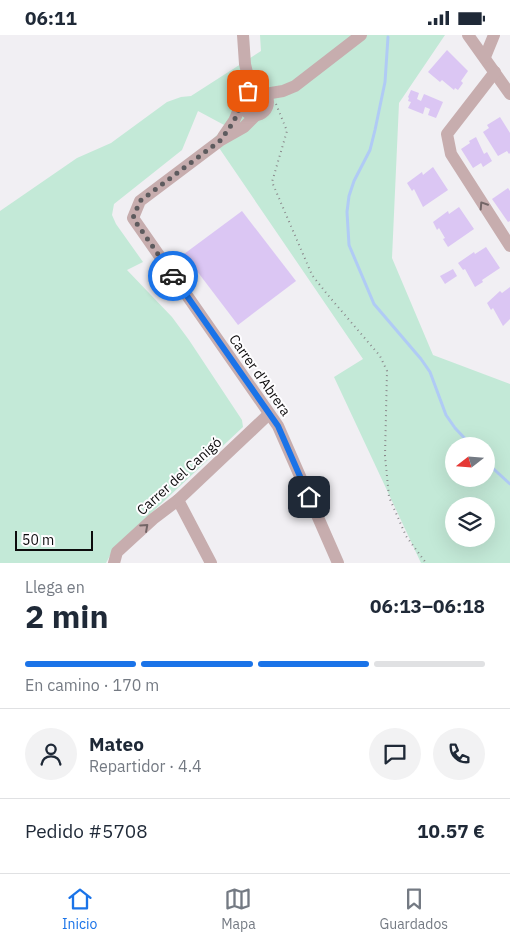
<!DOCTYPE html>
<html lang="es">
<meta charset="utf-8">
<style>
body{margin:0;font-family:"IBM Plex Sans",sans-serif;background:#f2f2f3;color:#1f2937;height:100vh;display:flex;flex-direction:column;font-size:19px;white-space:nowrap}
*{box-sizing:border-box;margin:0}
p{font-size:16px;color:#747a83}
.icon{flex:none;width:28px;height:28px;fill:none;stroke:currentColor;stroke-width:2;stroke-linecap:round;stroke-linejoin:round}
.map{position:relative;height:528px;overflow:hidden}
.sheet{display:flex;flex-direction:column;background:#fff;flex:1}
.sheet>*{flex:none}
.needle{width:32px;rotate:253deg}
.controls{position:absolute;left:445px;top:402px;display:grid;gap:10px}
.controls a{display:grid;place-items:center;width:50px;height:50px;border-radius:50%;background:#fff;box-shadow:0 5px 20px #0002;font-size:25px}
.scale{position:absolute;left:15px;bottom:12px;width:78px;box-sizing:border-box;padding-left:5px;border:2px solid #0d0c0d;border-top:0;font-size:14px;line-height:18px;white-space:nowrap;color:#0d0c0d;-webkit-text-stroke:4px #fefdff;paint-order:stroke}
.pin{position:absolute;display:grid;place-items:center;width:42px;height:42px;color:#fff;margin:-21px;border-radius:10px;box-shadow:0 2px 8px #0006}
.courier{position:absolute;display:grid;place-items:center;width:50px;height:50px;margin:-25px;border:4px solid #1a73e8;border-radius:50%;background:#fff;color:#222;box-shadow:0 1px 6px #0007}
.overview em{font-style:normal;font-weight:700}
.overview div{display:flex;flex-direction:column-reverse}
.overview{display:flex;align-items:center;justify-content:space-between;height:85px;padding:0 25px}
h1{font-size:32px;font-weight:700;line-height:38px}
.bar{display:grid;grid-template-columns:repeat(4,1fr);gap:8px 5px;align-content:center;height:60px;padding:0 25px}
.bar i{height:6px;border-radius:4px;background:#e0e1e3}
.bar .selected{background:#1a73e8}
.bar p{grid-column:span 4}
.line{display:flex;align-items:center;gap:12px;padding:0 25px;border-top:1px solid #e0e1e3}
.line div{flex:1}
.round{display:grid;place-items:center;flex:none;width:52px;height:52px;border-radius:26px;background:#f2f2f3}
.status{display:flex;justify-content:space-between;align-items:center;height:35px;padding:0 25px;background:#fff;direction:ltr}
.status svg{height:14px;fill:currentColor}
.dock{display:flex;justify-content:space-around;align-items:center;height:70px;border-top:1px solid #e0e1e3;background:#fff;font-size:14px;color:#747a83}
.dock a{display:grid;justify-items:center;gap:2px}
.dock .selected{color:#1a73e8}
.map>svg:first-child{display:block}
</style>
<div class="status"><b>06:11</b><svg viewBox="0 0 49 12"><path d="M0 12V9h3v3zM5 12V6h3v6zM10 12V3h3v9zM15 12V0h3v12zM26 1h20v11H26zM47 4h2v5h-2z"/></svg></div>
<div class="map">
<svg width="510" height="528" viewBox="0 0 510 528">
<rect width="100%" height="100%" fill="#f1eff3"/>
<!-- green -->
<path fill="#c3e9d7" fill-rule="evenodd" d="M260 0H445L399 68 392 223 433 320 510 349V528H421L334 342 363 324 213 104 226 91 198 76 182 115 114 169 112 180 116 189 143 227 127 235 172 282 189 305 242 385 243 392 114 513 106 528H0V176L77 123 111 108 167 67 181 62 191 61 261 16ZM454 411H486V444H454ZM454 471H486V504H454Z"/>
<g fill="none" stroke-linecap="round" stroke-linejoin="round">
<!-- stream -->
<g stroke="#b0cbf5" stroke-width="3">
<path d="M388 2 385 47 375 95 370 115 354 146 349 161 347 177 349 210 374 269 421 324 430 337 446 380 455 393 472 411"/>
<path d="M486 427 510 449"/>
</g>
</g>
<!-- building -->
<g fill="#dbc6f3">
<path d="M447 15 468 36 461 46 463 48 458 55 455 53 454 55 442 45 440 47 428 37Z"/>
<path d="M411 55 419 58 417 64 421 66 424 59 443 67 436 83 428 80 430 74 425 72 423 79 408 73 411 67 408 66 409 63 408 62Z"/>
<path d="M500 82 510 98V118L509 119 507 116 498 121 483 97 489 93 487 90Z"/>
<path d="M476 102 484 119 487 117 492 126 483 132 481 128 473 133 461 114 470 108 469 106Z"/>
<path d="M433 132 448 155 423 172 414 154 412 156 407 148 422 137 423 140Z"/>
<path d="M508 153 510 156V186L508 187 492 164Z"/>
<path d="M459 172 474 194 448 212 443 204 445 203 439 193 437 195 433 187 448 176 449 179Z"/>
<path d="M242 176 296 246 238 290 184 219Z"/>
<path d="M486 212 500 233 482 245 483 247 475 252 465 234 463 235 458 228 474 217 475 219Z"/>
<path d="M453 234 457 241 445 249 440 241Z"/>
<path d="M510 252V284L503 291 493 273 491 275 487 268 500 256 502 258Z"/>
</g>
<g fill="none" stroke-linecap="round" stroke-linejoin="round">
<!-- path -->
<path stroke="#8a888b" stroke-width="2" stroke-dasharray="1 4" stroke-linecap="butt" d="M276 69 287 96 272 147 312 240 327 259 380 321 387 336 385 421 389 462 406 501 426 528"/>
<!-- minor -->
<g stroke="#c7adae" stroke-width="12">
<path d="M243 0 245 29 251 55"/>
<path d="M468 0 510 59"/>
<path d="M485 22 494 0"/>
<path d="M495 37 447 99 451 119 510 211"/>
<circle cx="255" cy="67" r="13"/>
<path d="M265 59 283 56 295 51 361 0"/>
<path d="M256 80 244 92 221 105 140 166 133 183 278 391 338 528"/>
<path d="M223 102 234 86 243 65"/>
<path d="M178 465 211 528"/>
<path d="M114 528 117 517 153 484 178 465 269 379"/>
</g>
</g>
<!-- one-way arrows -->
<defs><path id="oneway-chevron" d="M-2-3.5L2.5 0L-2 3.5" fill="none" stroke-width="1.6" stroke-linecap="round" stroke-linejoin="round" transform="scale(1.25)"/></defs>
<g stroke="#736566">
<use href="#oneway-chevron" transform="translate(483 170) rotate(-123)"/>
<use href="#oneway-chevron" transform="translate(145 492) rotate(-42)"/>
</g>
<g fill="none" stroke-linecap="round" stroke-linejoin="round">
<!-- done -->
<path stroke="#5d5b5e" stroke-width="5" stroke-dasharray="0 9" d="M173 241 133 183 140 166 221 105 234 86 244 62 248 56"/>
<!-- route -->
<path stroke="#1a73e8" stroke-width="6" d="M173 241 278 391 309 462"/>
</g>
<g text-anchor="middle" dominant-baseline="central" stroke-width="4" stroke-linejoin="round" paint-order="stroke">
<!-- street labels -->
<g font-size="14" fill="#0d0c0d" stroke="#fefdff">
<text transform="translate(260 340) rotate(55)">Carrer d'Abrera</text>
<text transform="translate(179 441) rotate(-42)">Carrer del Canigó</text>
</g>
</g>
</svg>
<div class="controls">
<a><svg class="needle" viewBox="-14 -14 28 28"><path d="M0-13l5 13h-10z" fill="#e53935"/><path d="M0 13l5-13h-10z" fill="#747a83"/></svg></a>
<a><svg class="icon" aria-label="layers" viewBox="0 0 24 24"><path d="M12 4l9 5-9 5-9-5zM3 14l9 5 9-5"/></svg></a>
</div>
<div class="scale">50 m</div>
<div class="pin" style="left:248px;top:56px;background:#ea580c"><svg class="icon" aria-label="bag" viewBox="0 0 24 24"><path d="M5 8h14l-1 12H6zM9 8a3 3 0 0 1 6 0"/></svg></div>
<div class="pin" style="left:309px;top:462px;background:#1f2937"><svg class="icon" aria-label="home" viewBox="0 0 24 24"><path d="M3 11l9-7 9 7M6 9v11h12V9"/></svg></div>
<div class="courier" style="left:173px;top:241px"><svg class="icon" aria-label="car" viewBox="0 0 24 24"><path d="M5 17H2v-5l4-1 3-4h7l3 4 3 1v5h-3M9 17h6M6 11h13"/><circle cx="7" cy="17" r="2"/><circle cx="17" cy="17" r="2"/></svg></div>
</div>
<section class="sheet">
<div class="overview"><div><h1>2 min</h1><p>Llega en</p></div><em>06:13–06:18</em></div>
<div class="bar"><i class="selected"></i><i class="selected"></i><i class="selected"></i><i></i><p>En camino · 170 m</p></div>
<div class="line" style="height:90px"><a class="round"><svg class="icon" aria-label="person" viewBox="0 0 24 24"><circle cx="12" cy="8" r="4"/><path d="M4 21q1-7 8-7t8 7"/></svg></a><div><b>Mateo</b><p>Repartidor · 4.4</p></div><a class="round"><svg class="icon" aria-label="chat" viewBox="0 0 24 24"><path d="M4 5h16v11H9l-5 4z"/></svg></a><a class="round"><svg class="icon" aria-label="phone" viewBox="0 0 24 24"><path d="M5 4h4l2 5-3 2q2 4 5 5l2-3 5 2v4C11 20 4 13 5 4z"/></svg></a></div>
<div class="line" style="height:65px"><div>Pedido #5708</div><b>10.57 €</b></div>
</section>
<nav class="dock">
<a class="selected"><svg class="icon" aria-label="home" viewBox="0 0 24 24"><path d="M3 11l9-7 9 7M6 9v11h12V9"/></svg>Inicio</a>
<a><svg class="icon" aria-label="map" viewBox="0 0 24 24"><path d="M3 6l6-2 6 2 6-2v14l-6 2-6-2-6 2zM9 4v14M15 6v14"/></svg>Mapa</a>
<a><svg class="icon" aria-label="saved" viewBox="0 0 24 24"><path d="M7 4h10v16l-5-4-5 4z"/></svg>Guardados</a>
</nav>
